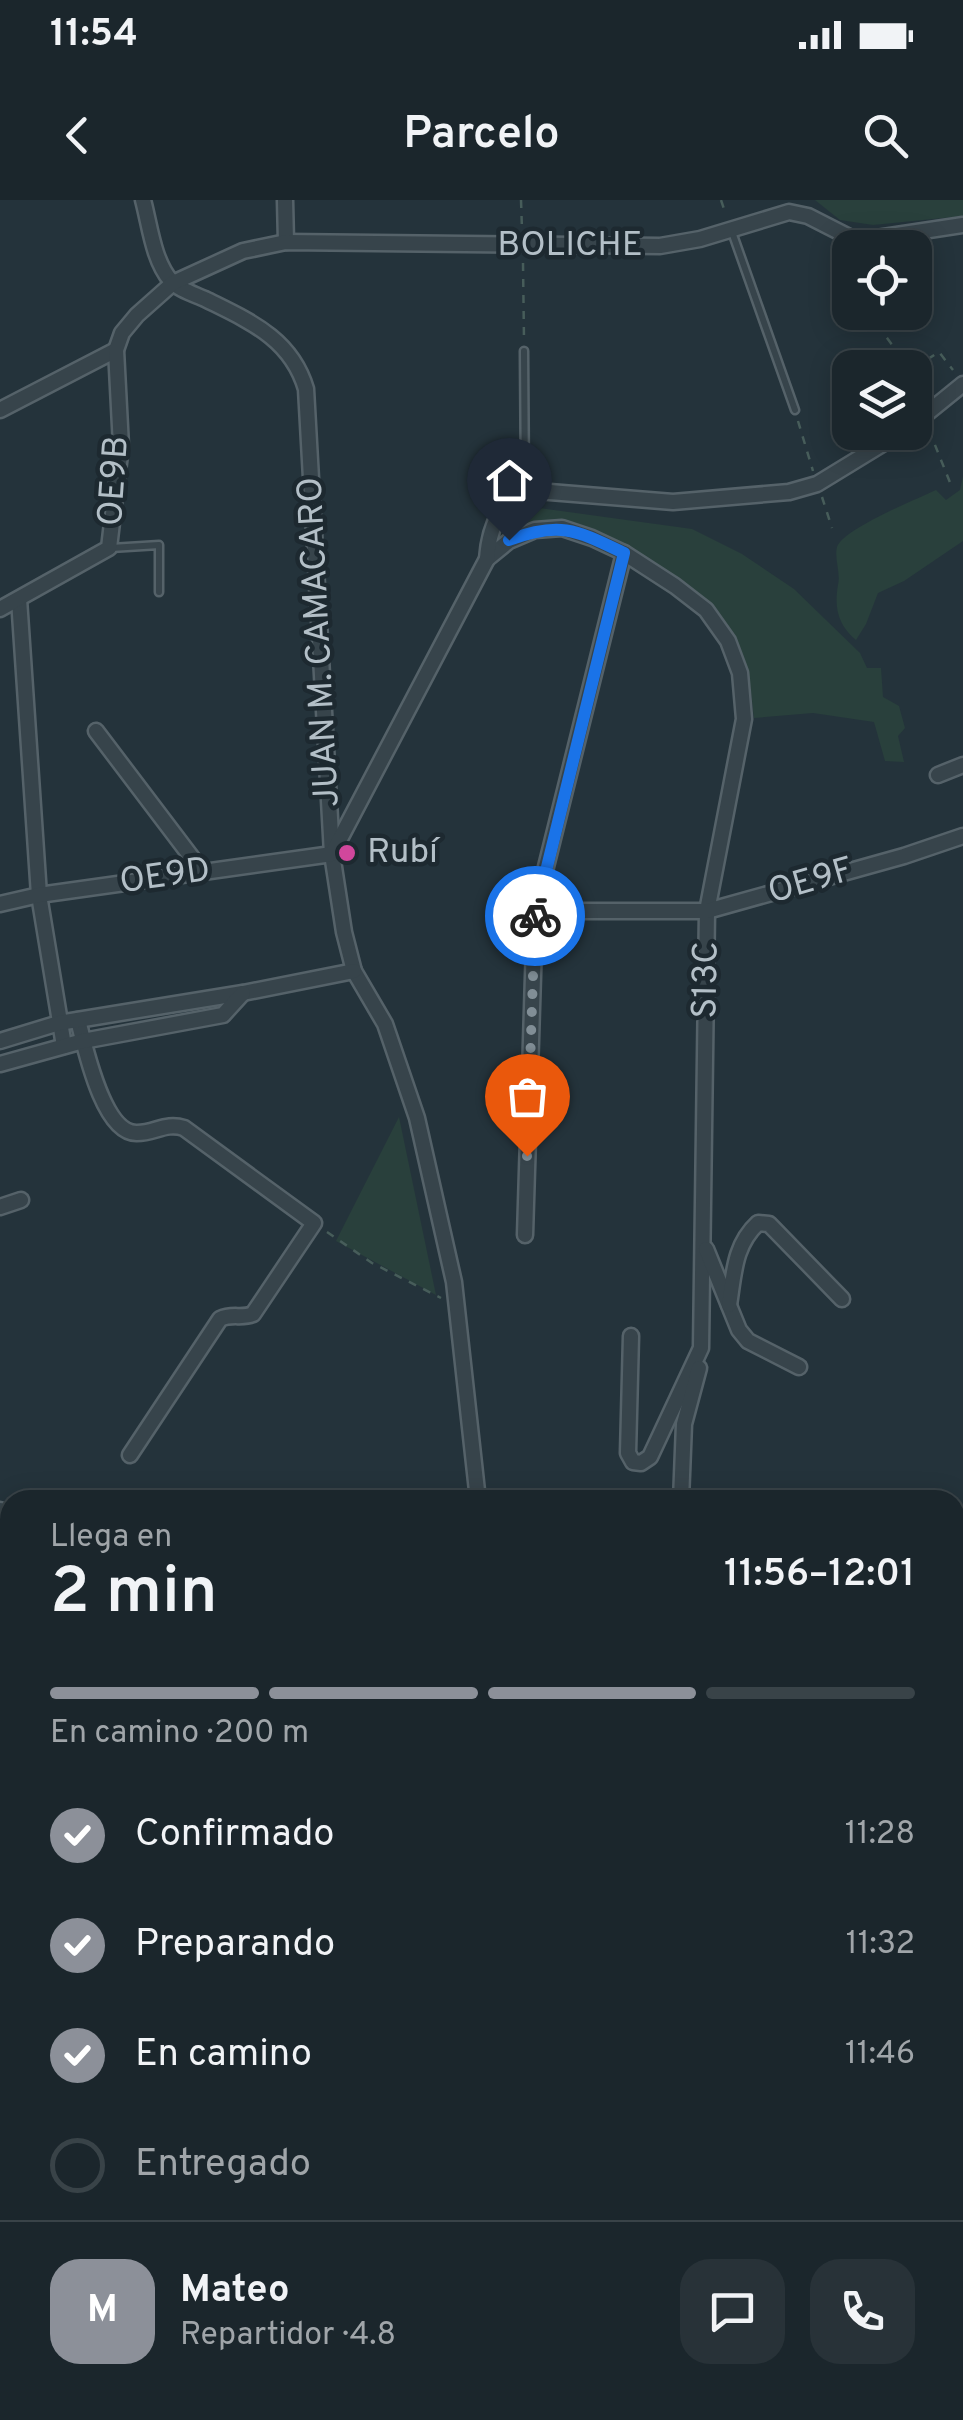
<!DOCTYPE html>
<html lang="es">
<meta charset="utf-8">
<style>
body{margin:0;font-family:Overpass,sans-serif;background:#283238;color:#f1f3f6;height:100vh;display:flex;flex-direction:column;font-size:38px;white-space:nowrap}
*{box-sizing:border-box;margin:0}
p{font-size:32px;color:#a0a5a9}
.icon{flex:none;width:55px;height:55px;fill:none;stroke:currentColor;stroke-width:2;stroke-linecap:round;stroke-linejoin:round}
.map{position:relative;flex:1;overflow:hidden}
.side{position:absolute;left:0px;top:1290px;width:965px;height:930px;display:flex;flex-direction:column;background:#1b262c;border-radius:30px 30px 0 0;box-shadow:0 5px 25px #0003,0 0 0 2px #394348}
.side>*{flex:none}
.controls{position:absolute;left:832px;top:30px;display:grid;gap:20px}
.controls a{display:grid;place-items:center;width:100px;height:100px;border-radius:20px;background:#1b262c;box-shadow:0 5px 25px #0003,0 0 0 2px #394348;font-size:50px}
.pin{position:absolute;display:grid;place-items:center;width:85px;height:85px;color:#fff;margin:-102px -42px;border-radius:50% 50% 50% 0;rotate:-45deg;box-shadow:0 0 10px #0007}
.pin .icon{rotate:45deg}
.courier{position:absolute;display:grid;place-items:center;width:100px;height:100px;margin:-50px;border:8px solid #1a73e8;border-radius:50%;background:#fff;color:#222;box-shadow:0 2px 12px #0007}
.head em{font-style:normal;font-weight:600}
.head div{display:flex;flex-direction:column-reverse}
.head{display:flex;align-items:center;justify-content:space-between;height:170px;padding:0 50px}
h1{font-size:65px;font-weight:600;line-height:75px}
.bar{display:grid;grid-template-columns:repeat(4,1fr);gap:15px 10px;align-content:center;height:120px;padding:0 50px}
.bar i{height:12px;border-radius:8px;background:#394348}
.bar .current{background:#8c9099}
.bar p{grid-column:span 4}
.line{display:flex;align-items:center;gap:25px;padding:0 50px;border-top:2px solid #394348}
.line div{flex:1}
.round{display:grid;place-items:center;flex:none;width:105px;height:105px;border-radius:30px;background:#283238}
ol{padding:0 50px;list-style:none}
li{display:flex;align-items:center;gap:30px;height:110px}
li p{margin-inline-start:auto}
li .icon{padding:10px;border-radius:50%;background:#8c9099;color:#fff;stroke-width:4}
li:last-child{color:#a0a5a9}
li i{width:55px;height:55px;border:5px solid #394348;border-radius:50%}
.status{display:flex;justify-content:space-between;align-items:center;height:70px;padding:0 50px;background:#1b262c;direction:ltr}
.status svg{height:28px;fill:currentColor}
header{display:flex;justify-content:space-between;align-items:center;height:130px;padding:0 50px;background:#1b262c;font-size:45px;font-weight:600}
.map>svg:first-child{display:block}
</style>
<div class="status"><b>11:54</b><svg viewBox="0 0 49 12"><path d="M0 12V9h3v3zM5 12V6h3v6zM10 12V3h3v9zM15 12V0h3v12zM26 1h20v11H26zM47 4h2v5h-2z"/></svg></div>
<header><svg class="icon" aria-label="back" viewBox="0 0 24 24"><path d="M15 5l-7 7 7 7"/></svg>Parcelo<svg class="icon" aria-label="search" viewBox="0 0 24 24"><circle cx="10" cy="10" r="6"/><path d="M15 15l6 6"/></svg></header>
<div class="map">
<svg width="963" height="2220" viewBox="0 0 963 2220">
<rect width="100%" height="100%" fill="#24333b"/>
<!-- green -->
<g fill="#29403c">
<path d="M815 0H963V16L873 25 840 20Z"/>
<path d="M963 276V341L904 381 878 393 866 424 856 440C838 425 834 408 838 385 841 373 834 358 837 347 843 329 917 299 936 290L946 300 960 290Z"/>
<path d="M532 307 692 329 742 354 794 389 860 453 867 468H881L883 497 899 506 905 528 898 536 904 562 885 561 874 522 813 513 754 518C751 491 749 460 734 436 708 393 609 322 557 322 535 321 518 329 499 339 508 323 514 313 532 307Z"/>
<path d="M399 917 436 1095 336 1041Z"/>
</g>
<g fill="none" stroke-linecap="round" stroke-linejoin="round">
<defs>
<g id="lane">
<path d="M732 32 795 210"/>
<path d="M524 151 525 288"/>
<path d="M111 348 159 345V392"/>
</g>
<g id="street">
<path d="M143 0C150 26 153 60 171 81 178 89 194 94 205 99 249 121 291 138 306 189L332 654 344 732 354 771 385 824 417 918 454 1082 478 1300"/>
<path d="M285 0 286 42"/>
<path d="M0 210 116 150"/>
<path d="M915 223 963 184"/>
<path d="M487 359 509 341 535 330 562 328 592 338 624 353 675 386 706 410 728 441 740 473 744 519 707 711 701 1148 650 1257 641 1263 633 1262 628 1253 631 1136"/>
<path d="M19 399 39 695 64 846"/>
<path d="M0 409 109 348 121 246 116 150 122 133 137 115 173 83 243 51 286 42 660 46 700 39 789 12 808 16 857 41 963 25"/>
<path d="M96 531 202 671"/>
<path d="M938 575 963 565"/>
<path d="M0 704 39 695 332 654 487 359C489 330 498 304 525 290L673 302 789 292 817 284 902 232"/>
<path d="M535 711H707L904 656 963 636"/>
<path d="M78 820C85 847 103 934 137 933 155 933 166 922 184 928L314 1023 253 1114C242 1119 232 1113 220 1119L130 1255"/>
<path d="M0 841 59 823 243 793 354 771"/>
<path d="M0 864 83 841 223 815 243 793"/>
<path d="M0 1007 21 1000"/>
<path d="M525 1035 535 711 624 353"/>
<path d="M706 1049 739 1130 748 1141 799 1167"/>
<path d="M729 1105C734 1074 734 1045 758 1023L769 1024 842 1099"/>
<path d="M681 1300 684 1224 699 1168"/>
<path d="M0 1310 10 1313"/>
<path d="M955 1381 963 1372"/>
<path d="M0 1401 10 1419"/>
<path d="M0 1497 10 1496"/>
<path d="M0 1764 10 1762"/>
<path d="M0 1964 10 1962"/>
<path d="M0 2022 10 2020"/>
<path d="M341 2220 351 2210"/>
<path d="M823 2220V2210"/>
</g>
</defs>
<!-- lane casing -->
<use href="#lane" stroke="#556269" stroke-width="11"/>
<!-- street casing -->
<use href="#street" stroke="#556269" stroke-width="19"/>
<!-- path -->
<g stroke="#475d5a" stroke-width="2.5" stroke-dasharray="8 8" stroke-linecap="butt">
<path d="M521 0 522 30"/>
<path d="M721 0 725 12"/>
<path d="M523 63 524 140"/>
<path d="M868 112 909 168"/>
<path d="M914 168 939 152 953 170"/>
<path d="M798 221 813 271"/>
<path d="M929 230 951 285"/>
<path d="M822 297 832 328"/>
<path d="M327 1032 372 1063 441 1098"/>
</g>
<!-- lane -->
<use href="#lane" stroke="#37444b" stroke-width="6"/>
<!-- street -->
<use href="#street" stroke="#37444b" stroke-width="14"/>
</g>
<g fill="none" stroke-linecap="round" stroke-linejoin="round">
<!-- done -->
<path stroke="#818e96" stroke-width="10" stroke-dasharray="0 18" d="M527 956 535 716"/>
<!-- route -->
<path stroke="#1a73e8" stroke-width="12" d="M509 340C560 321 576 330 624 353L535 716"/>
</g>
<!-- markers -->
<circle fill="#d1479c" stroke="#1d2930" stroke-width="4" cx="347" cy="653" r="10"/>
<g text-anchor="middle" dominant-baseline="central" stroke-width="9" stroke-linejoin="round" paint-order="stroke">
<!-- street labels -->
<g font-size="35" fill="#b3bfc7" stroke="#1d2930">
<text x="570" y="46">BOLICHE</text>
<text transform="translate(115 281) rotate(-86)">OE9B</text>
<text transform="translate(320 442) rotate(-93)">JUAN M. CAMACARO</text>
<text transform="translate(165 677) rotate(-8)">OE9D</text>
<text transform="translate(811 682) rotate(-16)">OE9F</text>
<text transform="translate(707 780) rotate(-89)">S13C</text>
</g>
<!-- poi labels -->
<g font-size="35" fill="#b3bfc7" stroke="#1d2930" text-anchor="start">
<text x="367" y="653">Rubí</text>
</g>
</g>
</svg>
<div class="controls">
<a><svg class="icon" aria-label="locate" viewBox="0 0 24 24"><circle cx="12" cy="12" r="6"/><path d="M12 2v4M12 18v4M2 12h4M18 12h4"/></svg></a>
<a><svg class="icon" aria-label="layers" viewBox="0 0 24 24"><path d="M12 4l9 5-9 5-9-5zM3 14l9 5 9-5"/></svg></a>
</div>
<div class="pin" style="left:527px;top:956px;background:#ea580c"><svg class="icon" aria-label="bag" viewBox="0 0 24 24"><path d="M5 8h14l-1 12H6zM9 8a3 3 0 0 1 6 0"/></svg></div>
<div class="pin" style="left:509px;top:340px;background:#1f2937"><svg class="icon" aria-label="home" viewBox="0 0 24 24"><path d="M3 11l9-7 9 7M6 9v11h12V9"/></svg></div>
<div class="courier" style="left:535px;top:716px"><svg class="icon" aria-label="bike" viewBox="0 0 24 24"><circle cx="6" cy="16" r="4"/><circle cx="18" cy="16" r="4"/><path d="M6 16l4-8h5l3 8M10 8l3 8H6M13 5h3"/></svg></div>
<section class="side">
<div class="head"><div><h1>2 min</h1><p>Llega en</p></div><em>11:56–12:01</em></div>
<div class="bar"><i class="current"></i><i class="current"></i><i class="current"></i><i></i><p>En camino · 200 m</p></div>
<ol>
<li><svg class="icon" aria-label="check" viewBox="0 0 24 24"><path d="M5 12l5 5 9-10"/></svg>Confirmado<p>11:28</p></li>
<li><svg class="icon" aria-label="check" viewBox="0 0 24 24"><path d="M5 12l5 5 9-10"/></svg>Preparando<p>11:32</p></li>
<li><svg class="icon" aria-label="check" viewBox="0 0 24 24"><path d="M5 12l5 5 9-10"/></svg>En camino<p>11:46</p></li>
<li><i></i>Entregado</li>
</ol>
<div class="line" style="height:180px"><b class="round" style="background:#8c9099;color:#fff">M</b><div><b>Mateo</b><p>Repartidor · 4.8</p></div><a class="round"><svg class="icon" aria-label="chat" viewBox="0 0 24 24"><path d="M4 5h16v11H9l-5 4z"/></svg></a><a class="round"><svg class="icon" aria-label="phone" viewBox="0 0 24 24"><path d="M5 4h4l2 5-3 2q2 4 5 5l2-3 5 2v4C11 20 4 13 5 4z"/></svg></a></div>
</section>
</div>
